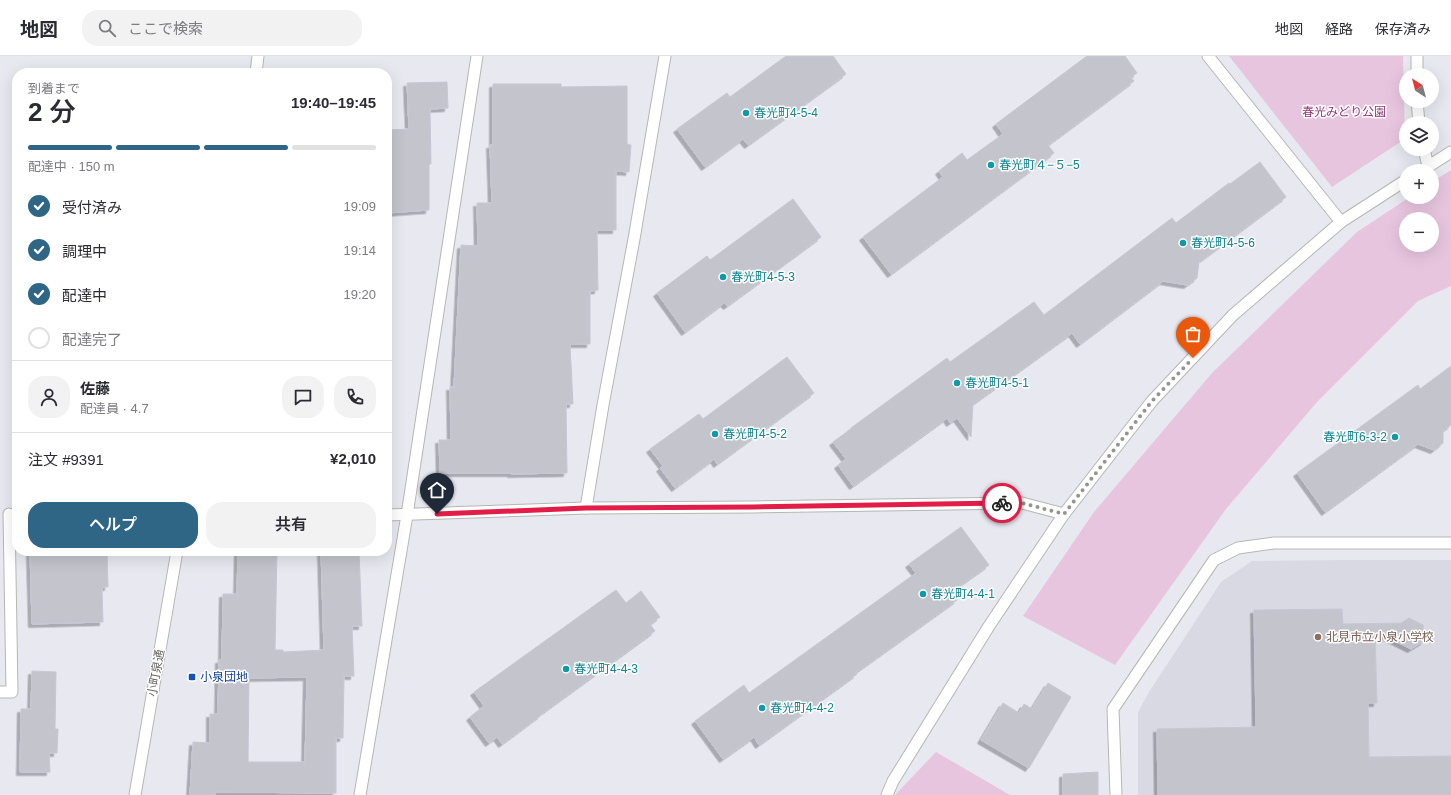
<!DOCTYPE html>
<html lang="ja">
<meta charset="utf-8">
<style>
body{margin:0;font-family:Helvetica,"Noto Sans JP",sans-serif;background:#f2f2f3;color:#2b2b33;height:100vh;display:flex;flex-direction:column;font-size:15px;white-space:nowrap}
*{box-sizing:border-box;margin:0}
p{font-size:13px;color:#7c7c81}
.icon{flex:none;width:22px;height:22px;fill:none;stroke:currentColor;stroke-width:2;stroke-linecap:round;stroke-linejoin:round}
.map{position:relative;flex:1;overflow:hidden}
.drawer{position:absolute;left:12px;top:12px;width:380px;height:488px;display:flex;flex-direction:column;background:#fff;border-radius:16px;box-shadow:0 4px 16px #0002}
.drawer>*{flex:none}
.needle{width:26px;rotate:324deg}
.buttons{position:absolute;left:1399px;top:12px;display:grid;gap:8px}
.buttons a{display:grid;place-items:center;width:40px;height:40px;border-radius:50%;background:#fff;box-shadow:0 4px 16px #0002;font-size:20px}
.pin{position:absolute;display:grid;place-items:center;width:34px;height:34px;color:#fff;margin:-41px -17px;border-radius:50% 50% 50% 0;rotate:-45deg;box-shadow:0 0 4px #0007}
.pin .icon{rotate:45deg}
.courier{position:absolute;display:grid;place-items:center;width:40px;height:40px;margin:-20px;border:3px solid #e11d48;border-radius:50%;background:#fff;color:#222;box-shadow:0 1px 5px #0007}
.summary em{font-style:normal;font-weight:600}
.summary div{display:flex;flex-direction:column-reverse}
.summary{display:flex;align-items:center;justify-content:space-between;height:68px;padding:0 16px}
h1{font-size:26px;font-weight:600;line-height:30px}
.bar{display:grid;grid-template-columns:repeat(4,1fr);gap:6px 4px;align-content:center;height:48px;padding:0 16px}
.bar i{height:5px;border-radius:3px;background:#e1e1e2}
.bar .current{background:#2f6686}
.bar p{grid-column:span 4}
.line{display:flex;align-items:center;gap:10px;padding:0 16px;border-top:1px solid #e1e1e2}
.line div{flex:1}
.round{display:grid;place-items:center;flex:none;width:42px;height:42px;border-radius:16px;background:#f2f2f3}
ol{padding:0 16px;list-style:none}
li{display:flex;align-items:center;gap:12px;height:44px}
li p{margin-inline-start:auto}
li .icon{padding:4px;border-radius:50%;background:#2f6686;color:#fff;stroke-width:4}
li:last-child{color:#7c7c81}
li i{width:22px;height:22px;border:2px solid #e1e1e2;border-radius:50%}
.action{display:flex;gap:8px;margin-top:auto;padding:8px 16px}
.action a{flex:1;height:46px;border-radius:16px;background:#2f6686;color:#fff;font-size:16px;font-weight:600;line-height:46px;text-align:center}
.action a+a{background:#f2f2f3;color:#2b2b33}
header{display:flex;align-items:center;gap:24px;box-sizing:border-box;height:56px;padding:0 20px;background:#fff;border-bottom:1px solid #e1e1e2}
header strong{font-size:19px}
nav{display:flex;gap:22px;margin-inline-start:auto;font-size:14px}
.search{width:280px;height:36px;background:#f2f2f3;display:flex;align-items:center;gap:10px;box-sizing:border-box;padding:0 14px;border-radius:16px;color:#7c7c81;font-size:15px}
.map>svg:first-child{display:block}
</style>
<header>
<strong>地図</strong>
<div class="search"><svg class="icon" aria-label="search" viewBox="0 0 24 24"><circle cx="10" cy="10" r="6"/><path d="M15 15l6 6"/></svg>ここで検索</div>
<nav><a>地図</a><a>経路</a><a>保存済み</a></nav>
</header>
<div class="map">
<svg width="1451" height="739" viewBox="0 0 1451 739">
<defs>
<filter id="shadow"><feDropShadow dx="-3.5" dy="3.5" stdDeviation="0" flood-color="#0004"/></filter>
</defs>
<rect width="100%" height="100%" fill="#e8e8f1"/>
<!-- education -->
<path fill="#d9d9e4" d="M1343 504H1451V739H1138V656L1149 636 1221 526 1252 505Z"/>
<!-- green -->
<g fill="#e8c5df" fill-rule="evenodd">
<path d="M1229 0H1403L1405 83 1332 131Z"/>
<path d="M1451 114V230L1418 245 1317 346 1226 453 1115 609 1023 560 1094 456 1212 317 1357 176 1410 141H1432V126ZM1406 163H1432V189H1406Z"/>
<path d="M936 696 1010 739H895Z"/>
</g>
<!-- building -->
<g fill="#c4c5cc" stroke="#c6c7d6" fill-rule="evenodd" filter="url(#shadow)">
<path d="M786 0H833L846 18 748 89 743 83 705 111 677 73 727 37 730 41Z"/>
<path d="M1087 0H1125L1137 17 1131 21 1134 25 1048 89 1054 97 891 218 863 181 943 121 939 115 962 97 967 104 1003 78 996 68Z"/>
<path d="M447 26 448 52 430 53 431 108H429V154L387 157V74L409 73 407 27Z"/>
<path d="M493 28H561V31L627 30V88L631 89 629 116 616 115V174H597L598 234 590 235V288H570L573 348H566L567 417 511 418V417H440L439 384H451L450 331H454L461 189 478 190 477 147H492L490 89H493Z"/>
<path d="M1260 106 1286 141 1199 206 1197 222 1187 229 1163 225 1080 288 1072 277 973 348 971 381 957 362 950 367 947 362 853 430 838 409 846 403 833 386 851 373V372L947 302 950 306 1034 246 1044 259 1172 162 1176 167 1229 127 1230 128Z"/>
<path d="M793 143 821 181 727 250 724 247 685 276 657 237 707 200 710 204Z"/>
<path d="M787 301 814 337 717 408 714 403 675 432 660 412 663 410 650 393 699 358 703 363Z"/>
<path d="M1451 310V369L1443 375V387L1434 394 1418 388 1325 456 1297 417 1418 329 1420 333Z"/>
<path d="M961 471 989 509 959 530 963 535 955 541 957 544 855 617 857 618 759 689 754 681 723 703 695 665 744 629 749 637 916 517 909 508Z"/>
<path d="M30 495H107L108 531H102L103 566 32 568Z"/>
<path d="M238 495H277L275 594H283V596L324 594 321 495H359L362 570H352L354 620H344L343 682H336V737L215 736V739H190L193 686 210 687V658H218L219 604H222L223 538H237ZM307 621 305 706H248L249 622Z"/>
<path d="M616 534 626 547 641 535 660 561 650 568 655 575 541 658V659L502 688 497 681 489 687 470 661 484 650 474 636Z"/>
<path d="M1342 553 1343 568 1401 567 1409 562 1423 569 1424 585 1411 593 1375 575 1377 647H1368L1369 701 1451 700V739H1158L1157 673 1256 671 1254 554Z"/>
<path d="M32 615 56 616 55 673H58L57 697H49L50 716H20L21 653H31Z"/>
<path d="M1048 627 1071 641 1029 712 981 684 1003 647 1019 657 1024 648 1032 653Z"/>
<path d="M1098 716V739H1063V718Z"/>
</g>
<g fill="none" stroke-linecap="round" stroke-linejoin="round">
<defs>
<g id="minor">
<path d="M1208 0 1341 166"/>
<path d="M1417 0V19"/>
<path d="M1417 45 1419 67"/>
<path d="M1424 93 1428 110"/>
<path d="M1421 115 1451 96"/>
<path d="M586 452 603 349 634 183 665 0"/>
<path d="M387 459 586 452 753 451 1022 447 1064 458"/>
<path d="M0 636H12L9 458"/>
<path d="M360 739 407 459 477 0"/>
<path d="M887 739 893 725 989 570 1064 458 1152 345 1233 259 1341 166 1406 124"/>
<path d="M1116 739 1113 653 1214 504 1238 492 1274 487H1451"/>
</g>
<g id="tertiary">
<path d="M256 17 258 0"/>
<path d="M135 739 177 495"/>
</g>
</defs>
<!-- minor casing -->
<use href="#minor" stroke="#b7b7b0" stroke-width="13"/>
<!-- tertiary casing -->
<use href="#tertiary" stroke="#b7b7b0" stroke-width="13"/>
<!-- minor -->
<use href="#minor" stroke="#fff" stroke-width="11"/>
<!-- tertiary -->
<use href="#tertiary" stroke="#fff" stroke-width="11"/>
</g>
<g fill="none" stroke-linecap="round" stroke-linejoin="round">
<!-- done -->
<path stroke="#959492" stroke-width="4" stroke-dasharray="0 7.2" d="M1002 447H1022L1064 458 1152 345 1193 302"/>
<!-- route -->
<path stroke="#e11d48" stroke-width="5" d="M437 458 586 452 753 451 1002 447"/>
</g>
<!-- markers -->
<g fill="#0f9aa8" stroke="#fff" stroke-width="1.5">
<circle cx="746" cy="57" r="4"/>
<circle cx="991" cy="109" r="4"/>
<circle cx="1183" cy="187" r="4"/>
<circle cx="723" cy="221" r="4"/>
<circle cx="957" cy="327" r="4"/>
<circle cx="715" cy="378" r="4"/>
<circle cx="1395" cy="381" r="4"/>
<circle cx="923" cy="538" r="4"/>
<circle cx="566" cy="613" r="4"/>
<circle cx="762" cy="652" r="4"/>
</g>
<circle fill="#8d6e63" stroke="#fff" stroke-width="1.5" cx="1318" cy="581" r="4"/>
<rect fill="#1a4fb4" stroke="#fff" stroke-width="1.5" x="188" y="617" width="8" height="8" rx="2"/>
<g text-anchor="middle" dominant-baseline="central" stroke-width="3" stroke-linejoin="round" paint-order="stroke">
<!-- park labels -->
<g font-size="12" fill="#8f3774" stroke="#fff">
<text x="1344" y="56">春光みどり公園</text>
</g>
<!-- culture labels -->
<g font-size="12" fill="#0d838f" stroke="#fff" text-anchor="start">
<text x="754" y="57">春光町4-5-4</text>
<text x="999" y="109">春光町４−５−5</text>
<text x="1191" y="187">春光町4-5-6</text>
<text x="731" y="221">春光町4-5-3</text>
<text x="965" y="327">春光町4-5-1</text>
<text x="723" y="378">春光町4-5-2</text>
<text x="1387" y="381" text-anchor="end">春光町6-3-2</text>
<text x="931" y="538">春光町4-4-1</text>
<text x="574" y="613">春光町4-4-3</text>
<text x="770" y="652">春光町4-4-2</text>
</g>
<!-- education labels -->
<g font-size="12" fill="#785e54" stroke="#fff" text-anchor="start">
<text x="1326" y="581">北見市立小泉小学校</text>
</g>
<!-- street labels -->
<g font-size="12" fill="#68665f" stroke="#fff">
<text transform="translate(156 617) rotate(-80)">小町泉通</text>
</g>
<!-- transit labels -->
<g font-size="12" fill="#164399" stroke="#fff" text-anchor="start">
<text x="200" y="621">小泉団地</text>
</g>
</g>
</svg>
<div class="buttons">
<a><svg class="needle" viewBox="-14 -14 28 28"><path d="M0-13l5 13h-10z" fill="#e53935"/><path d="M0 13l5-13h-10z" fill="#7c7c81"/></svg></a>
<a><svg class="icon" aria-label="layers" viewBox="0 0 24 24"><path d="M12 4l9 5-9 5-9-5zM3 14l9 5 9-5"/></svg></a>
<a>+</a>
<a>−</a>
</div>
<div class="pin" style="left:1193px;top:302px;background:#ea580c"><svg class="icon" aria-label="bag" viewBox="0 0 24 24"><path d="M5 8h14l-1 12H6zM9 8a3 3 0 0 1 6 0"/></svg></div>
<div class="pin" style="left:437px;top:458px;background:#1f2937"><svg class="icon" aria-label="home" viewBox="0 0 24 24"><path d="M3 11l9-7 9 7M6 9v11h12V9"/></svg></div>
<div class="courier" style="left:1002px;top:447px"><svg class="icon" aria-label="bike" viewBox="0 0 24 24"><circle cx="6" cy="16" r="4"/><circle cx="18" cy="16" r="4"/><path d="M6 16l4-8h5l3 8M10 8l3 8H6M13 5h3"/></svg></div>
<section class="drawer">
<div class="summary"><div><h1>2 分</h1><p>到着まで</p></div><em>19:40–19:45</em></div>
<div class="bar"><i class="current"></i><i class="current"></i><i class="current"></i><i></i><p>配達中 · 150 m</p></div>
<ol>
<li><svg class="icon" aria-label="check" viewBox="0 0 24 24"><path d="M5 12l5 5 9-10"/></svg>受付済み<p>19:09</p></li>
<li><svg class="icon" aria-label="check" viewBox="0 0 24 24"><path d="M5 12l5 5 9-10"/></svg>調理中<p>19:14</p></li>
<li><svg class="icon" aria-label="check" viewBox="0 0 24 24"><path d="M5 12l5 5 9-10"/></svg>配達中<p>19:20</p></li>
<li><i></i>配達完了</li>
</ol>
<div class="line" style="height:72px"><a class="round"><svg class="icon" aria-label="person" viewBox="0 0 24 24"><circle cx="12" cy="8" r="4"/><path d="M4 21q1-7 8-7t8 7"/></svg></a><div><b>佐藤</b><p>配達員 · 4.7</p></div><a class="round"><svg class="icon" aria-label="chat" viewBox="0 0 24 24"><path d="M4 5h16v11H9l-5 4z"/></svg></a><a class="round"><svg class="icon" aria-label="phone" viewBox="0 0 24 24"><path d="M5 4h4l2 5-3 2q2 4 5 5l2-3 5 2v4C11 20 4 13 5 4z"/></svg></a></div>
<div class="line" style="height:52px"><div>注文 #9391</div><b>¥2,010</b></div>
<div class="action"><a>ヘルプ</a><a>共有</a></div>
</section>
</div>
